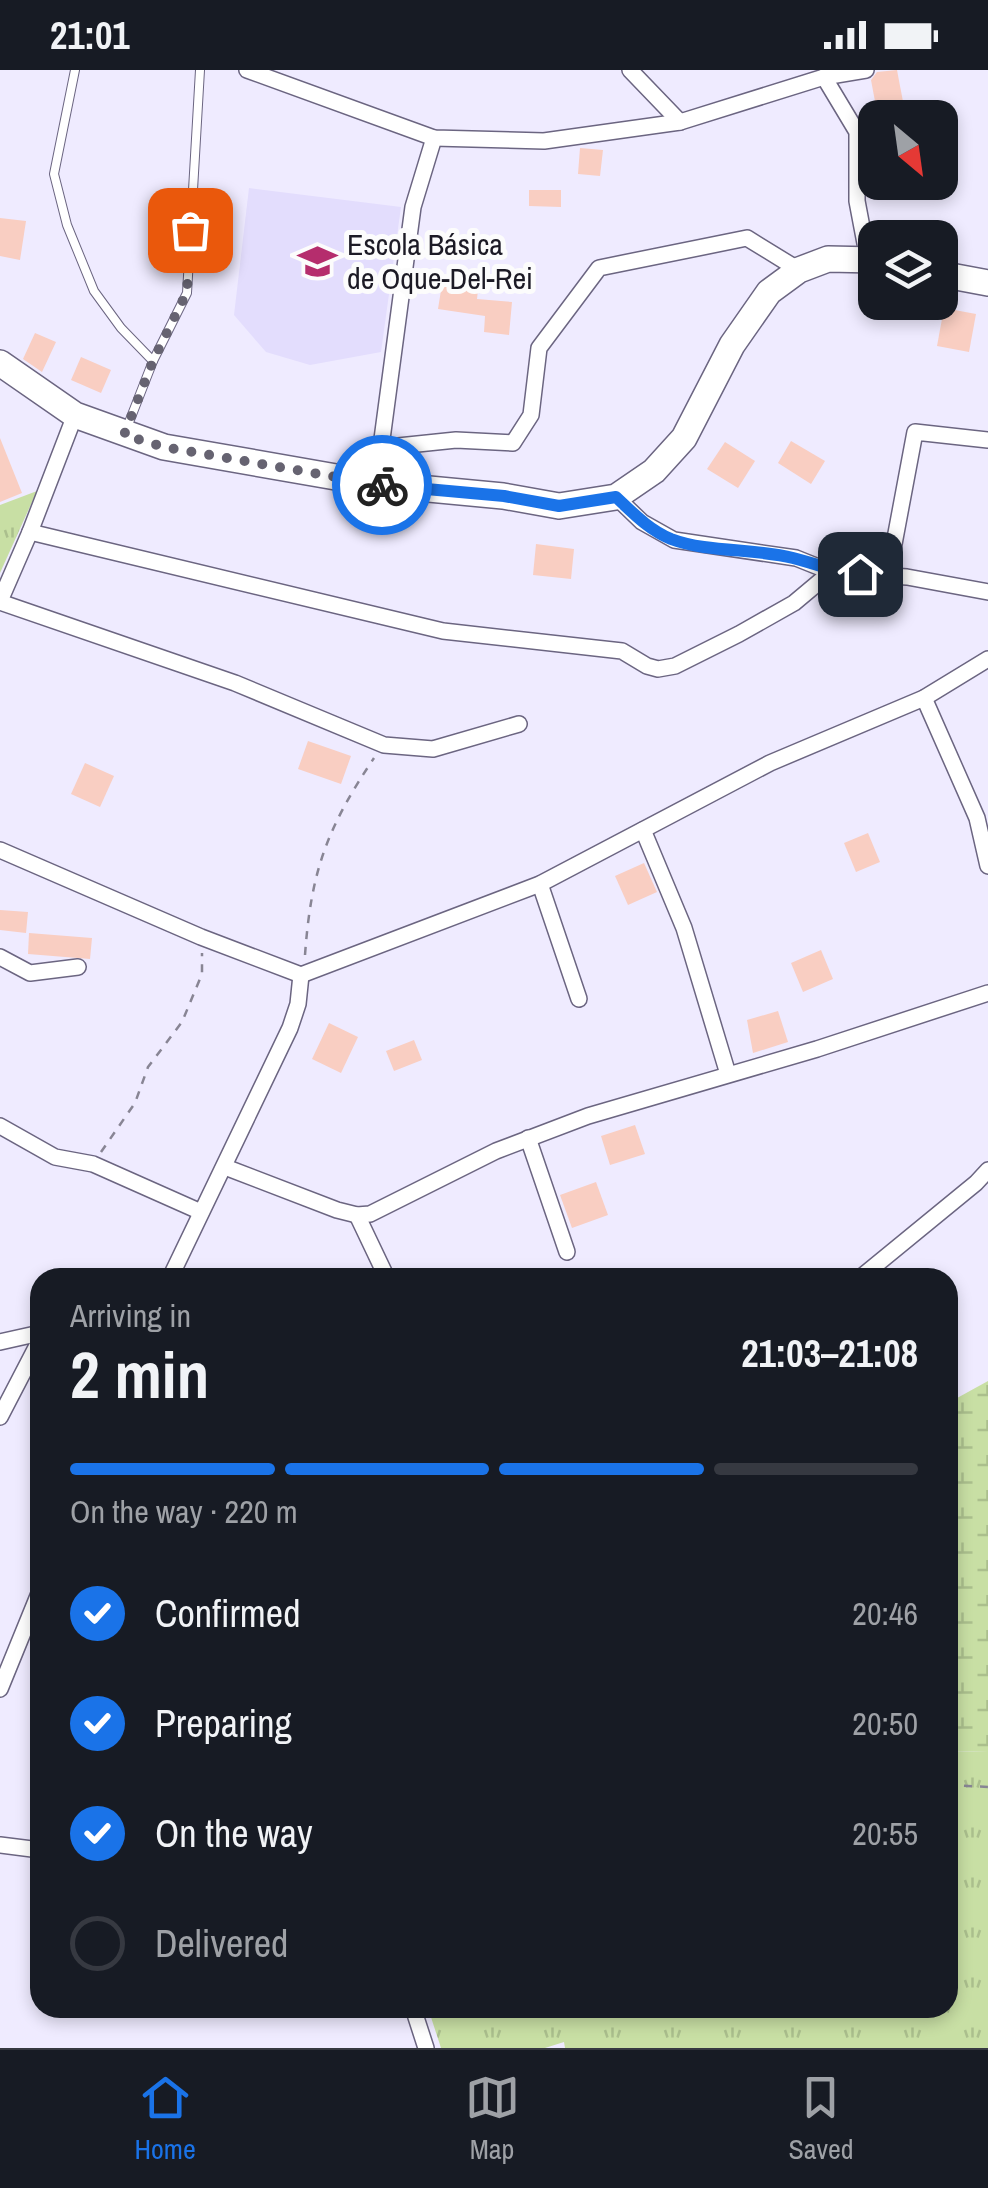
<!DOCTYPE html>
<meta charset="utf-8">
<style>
body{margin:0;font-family:"Archivo Narrow",sans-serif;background:#242831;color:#f1f3f6;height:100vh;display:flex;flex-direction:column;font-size:38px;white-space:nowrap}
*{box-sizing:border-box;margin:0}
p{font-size:32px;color:#9ea1a6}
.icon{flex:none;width:55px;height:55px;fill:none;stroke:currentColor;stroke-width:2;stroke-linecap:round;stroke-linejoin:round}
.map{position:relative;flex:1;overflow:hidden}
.panel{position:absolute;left:30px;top:1198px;width:928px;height:750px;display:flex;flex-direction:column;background:#171b24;border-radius:30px;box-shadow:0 5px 15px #0003}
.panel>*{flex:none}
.needle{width:65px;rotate:151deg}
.controls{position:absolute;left:858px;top:30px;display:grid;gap:20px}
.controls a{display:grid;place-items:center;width:100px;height:100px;border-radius:20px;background:#171b24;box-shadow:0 5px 15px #0003;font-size:50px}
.pin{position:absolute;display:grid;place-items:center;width:85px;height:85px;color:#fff;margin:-42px;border-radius:20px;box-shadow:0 5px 15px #0006}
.courier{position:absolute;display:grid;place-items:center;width:100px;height:100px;margin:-50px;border:8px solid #1a73e8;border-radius:50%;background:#fff;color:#222;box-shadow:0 2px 12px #0007}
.headline em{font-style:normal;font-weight:800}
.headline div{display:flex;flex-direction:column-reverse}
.headline{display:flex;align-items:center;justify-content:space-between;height:170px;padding:0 40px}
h1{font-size:65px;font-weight:800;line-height:75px}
.bar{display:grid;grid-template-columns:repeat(4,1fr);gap:15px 10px;align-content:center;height:120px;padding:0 40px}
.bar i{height:12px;border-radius:8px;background:#363941}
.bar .selected{background:#1a73e8}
.bar p{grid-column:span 4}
ol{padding:0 40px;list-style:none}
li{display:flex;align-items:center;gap:30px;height:110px}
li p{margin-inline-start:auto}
li .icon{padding:10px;border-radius:50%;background:#1a73e8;color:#fff;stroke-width:4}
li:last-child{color:#9ea1a6}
li i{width:55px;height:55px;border:5px solid #363941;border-radius:50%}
.status{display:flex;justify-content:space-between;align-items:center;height:70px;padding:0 50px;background:#171b24;direction:ltr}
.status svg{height:28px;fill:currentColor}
.dock{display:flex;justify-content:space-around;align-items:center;height:140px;border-top:2px solid #363941;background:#171b24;font-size:28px;color:#9ea1a6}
.dock a{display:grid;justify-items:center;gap:5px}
.dock .selected{color:#1a73e8}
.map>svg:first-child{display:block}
</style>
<div class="status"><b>21:01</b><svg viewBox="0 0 49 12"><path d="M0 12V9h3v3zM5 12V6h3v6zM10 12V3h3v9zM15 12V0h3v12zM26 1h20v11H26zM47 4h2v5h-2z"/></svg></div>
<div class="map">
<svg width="988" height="1978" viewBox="0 0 988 1978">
<defs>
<pattern id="grass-tufts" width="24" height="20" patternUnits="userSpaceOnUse" patternTransform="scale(2.5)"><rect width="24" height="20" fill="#c8dfa4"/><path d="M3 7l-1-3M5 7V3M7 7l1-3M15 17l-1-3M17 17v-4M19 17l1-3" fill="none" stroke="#abbf8d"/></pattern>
<pattern id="wetland-marsh" width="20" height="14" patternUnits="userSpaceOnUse" patternTransform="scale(2.5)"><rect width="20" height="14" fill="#c8dfa4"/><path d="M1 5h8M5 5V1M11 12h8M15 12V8" fill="none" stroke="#abbf8d"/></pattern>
</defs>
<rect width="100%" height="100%" fill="#efebff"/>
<!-- built -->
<path fill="#e3ddfd" d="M249 118 401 137 381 282 310 295 266 282 234 245Z"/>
<!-- grass -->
<g fill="url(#grass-tufts)">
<path d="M37 421 0 503V435Z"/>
<path d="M948 1681 988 1682V1978H565L564 1972 545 1978H441L428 1938H948Z"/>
</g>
<!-- wetland -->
<path fill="url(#wetland-marsh)" d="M988 1311V1682L948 1681V1333Z"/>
<!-- building -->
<g fill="#f9cec2">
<path d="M897 0 904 37 877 42 871 10 877 2Z"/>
<path d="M580 78 603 80 600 106 578 104Z"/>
<path d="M529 120H561V137L529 136Z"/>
<path d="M0 148 26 151 20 190 0 186Z"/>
<path d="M442 214 478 220 477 229 512 232 509 265 484 262 485 246 438 239Z"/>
<path d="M944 238 976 244 969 282 937 276Z"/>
<path d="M35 263 56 272 42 302 23 289Z"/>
<path d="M81 287 111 300 101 323 71 310Z"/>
<path d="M0 368 22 423 0 432Z"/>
<path d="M791 371 825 391 811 414 778 393Z"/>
<path d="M725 372 755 391 738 418 707 399Z"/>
<path d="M536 474 574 479 571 509 533 505Z"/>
<path d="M308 671 351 686 341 714 298 699Z"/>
<path d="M85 693 114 706 100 737 71 724Z"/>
<path d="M868 763 880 792 856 802 844 773Z"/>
<path d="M644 793 657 822 628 835 615 806Z"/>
<path d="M0 840 28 842 26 863 0 860Z"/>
<path d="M29 863 92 868 90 889 28 884Z"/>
<path d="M821 880 833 909 803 922 791 893Z"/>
<path d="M778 941 788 972 753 983 747 950Z"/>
<path d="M329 953 358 967 341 1003 312 989Z"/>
<path d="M414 970 422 990 394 1001 386 981Z"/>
<path d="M635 1055 645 1084 610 1095 601 1066Z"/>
<path d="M596 1112 608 1145 572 1158 560 1125Z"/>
</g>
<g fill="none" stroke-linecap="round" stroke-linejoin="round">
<defs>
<g id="lane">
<path d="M75 0 54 104 67 155 94 221 121 258 153 291 126 360"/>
<path d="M153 291 187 223 200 0"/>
</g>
<g id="street">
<path d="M247 0 434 68 544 71 680 52 824 7 866 0"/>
<path d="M630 0 680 52"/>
<path d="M824 7 857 62V131L868 189"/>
<path d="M75 345 30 462 443 561 622 581 647 596 658 599 675 596 739 564 794 533 831 502"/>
<path d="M379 378 456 370 513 373 531 345 539 278 599 198 747 168 799 200"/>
<path d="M376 414 413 137 434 68"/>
<path d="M616 427 642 452 674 470 796 488 831 502 907 507 988 522"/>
<path d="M888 506 915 362 988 370"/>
<path d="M0 531 30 462"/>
<path d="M0 532 235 613 384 675 433 679 519 654"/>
<path d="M924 628 977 748 988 796"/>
<path d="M643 760 684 858 728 1004"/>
<path d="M0 780 201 867 301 905 540 814 770 693 924 628 988 589"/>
<path d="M540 814 579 929"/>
<path d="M0 887 30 903 78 897"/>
<path d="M0 1056 55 1087 93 1094 201 1142"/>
<path d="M528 1068 567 1182"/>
<path d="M225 1097 337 1140 357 1145 370 1144 496 1081 588 1046 817 979 988 923"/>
<path d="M357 1145 387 1208"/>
<path d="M170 1208 290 958 298 934 301 905"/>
<path d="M860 1208 976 1113 988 1100"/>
<path d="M0 1272 40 1263"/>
<path d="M0 1347 40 1270"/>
<path d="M0 1619 40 1521"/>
<path d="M0 1775 40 1780"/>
<path d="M413 1938 426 1978"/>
</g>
<g id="primary">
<path d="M940 204 988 213"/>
<path d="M0 293 75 345 164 377 376 414 503 426 559 436 616 427 654 401 684 368 732 275 769 222 799 200 828 189 875 190"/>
</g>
</defs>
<!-- lane casing -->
<use href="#lane" stroke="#6b6581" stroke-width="10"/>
<!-- street casing -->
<use href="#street" stroke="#6b6581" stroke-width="18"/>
<!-- primary casing -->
<use href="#primary" stroke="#6b6581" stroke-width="28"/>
<!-- path -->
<g stroke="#888594" stroke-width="2.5" stroke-dasharray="8 8" stroke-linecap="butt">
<path d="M305 885C311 801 327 758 374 688"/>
<path d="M101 1082 135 1033 148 997 182 952 202 904V883"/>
<path d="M948 1715 988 1717"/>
</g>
<!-- lane -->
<use href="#lane" stroke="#fff" stroke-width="8"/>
<!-- street -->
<use href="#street" stroke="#fff" stroke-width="15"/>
<!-- primary -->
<use href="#primary" stroke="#fff" stroke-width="25"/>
</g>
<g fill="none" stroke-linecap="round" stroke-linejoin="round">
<!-- done -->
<path stroke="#666371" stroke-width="10" stroke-dasharray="0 18" d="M190 160 187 222 153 291 124 365 164 377 382 415"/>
<!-- route -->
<path stroke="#1a73e8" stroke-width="12" d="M382 415 504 426 559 436 616 427C633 443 649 460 671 469 708 483 754 478 793 488 818 494 832 502 860 504"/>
</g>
<!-- icons -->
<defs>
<symbol id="school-bare" viewBox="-9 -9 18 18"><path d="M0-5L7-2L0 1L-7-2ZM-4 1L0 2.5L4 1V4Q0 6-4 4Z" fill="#b52d6d" stroke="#fcfcfc" stroke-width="2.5" paint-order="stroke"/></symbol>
</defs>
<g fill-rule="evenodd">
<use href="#school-bare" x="290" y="164" width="55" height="55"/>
</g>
<g text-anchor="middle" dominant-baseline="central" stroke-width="10" stroke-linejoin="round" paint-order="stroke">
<!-- poi labels -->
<g font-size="30" fill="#1c1a25" stroke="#fcfcfc" text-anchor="start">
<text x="347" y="174">Escola Básica<tspan x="347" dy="34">de Oque-Del-Rei</tspan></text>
</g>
</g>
</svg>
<div class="controls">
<a><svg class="needle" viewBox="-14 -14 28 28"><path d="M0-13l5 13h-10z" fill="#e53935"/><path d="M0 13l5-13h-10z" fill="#9ea1a6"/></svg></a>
<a><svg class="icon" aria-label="layers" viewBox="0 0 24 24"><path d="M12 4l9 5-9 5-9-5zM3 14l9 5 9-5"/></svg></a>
</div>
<div class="pin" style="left:190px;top:160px;background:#ea580c"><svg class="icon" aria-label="bag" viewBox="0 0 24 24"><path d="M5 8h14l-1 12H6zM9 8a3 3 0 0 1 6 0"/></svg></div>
<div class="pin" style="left:860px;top:504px;background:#1f2937"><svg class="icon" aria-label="home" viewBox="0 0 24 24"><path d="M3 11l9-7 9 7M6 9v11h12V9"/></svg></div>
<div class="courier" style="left:382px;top:415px"><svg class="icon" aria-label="bike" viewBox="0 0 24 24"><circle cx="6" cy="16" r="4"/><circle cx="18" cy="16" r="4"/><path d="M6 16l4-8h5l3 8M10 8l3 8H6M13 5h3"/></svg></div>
<section class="panel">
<div class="headline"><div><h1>2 min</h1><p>Arriving in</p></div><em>21:03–21:08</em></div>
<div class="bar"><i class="selected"></i><i class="selected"></i><i class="selected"></i><i></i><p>On the way · 220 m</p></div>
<ol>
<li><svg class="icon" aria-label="check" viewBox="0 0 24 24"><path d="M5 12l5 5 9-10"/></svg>Confirmed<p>20:46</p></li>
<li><svg class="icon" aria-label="check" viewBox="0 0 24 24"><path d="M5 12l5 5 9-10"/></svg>Preparing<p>20:50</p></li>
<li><svg class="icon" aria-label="check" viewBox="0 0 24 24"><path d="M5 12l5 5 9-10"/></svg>On the way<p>20:55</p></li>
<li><i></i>Delivered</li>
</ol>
</section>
</div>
<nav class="dock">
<a class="selected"><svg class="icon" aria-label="home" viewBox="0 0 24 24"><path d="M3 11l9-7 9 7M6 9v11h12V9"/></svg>Home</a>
<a><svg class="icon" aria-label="map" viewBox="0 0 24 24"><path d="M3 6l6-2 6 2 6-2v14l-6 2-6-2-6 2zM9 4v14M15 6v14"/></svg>Map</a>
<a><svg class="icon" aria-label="saved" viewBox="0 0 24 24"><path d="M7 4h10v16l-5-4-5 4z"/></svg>Saved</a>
</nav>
